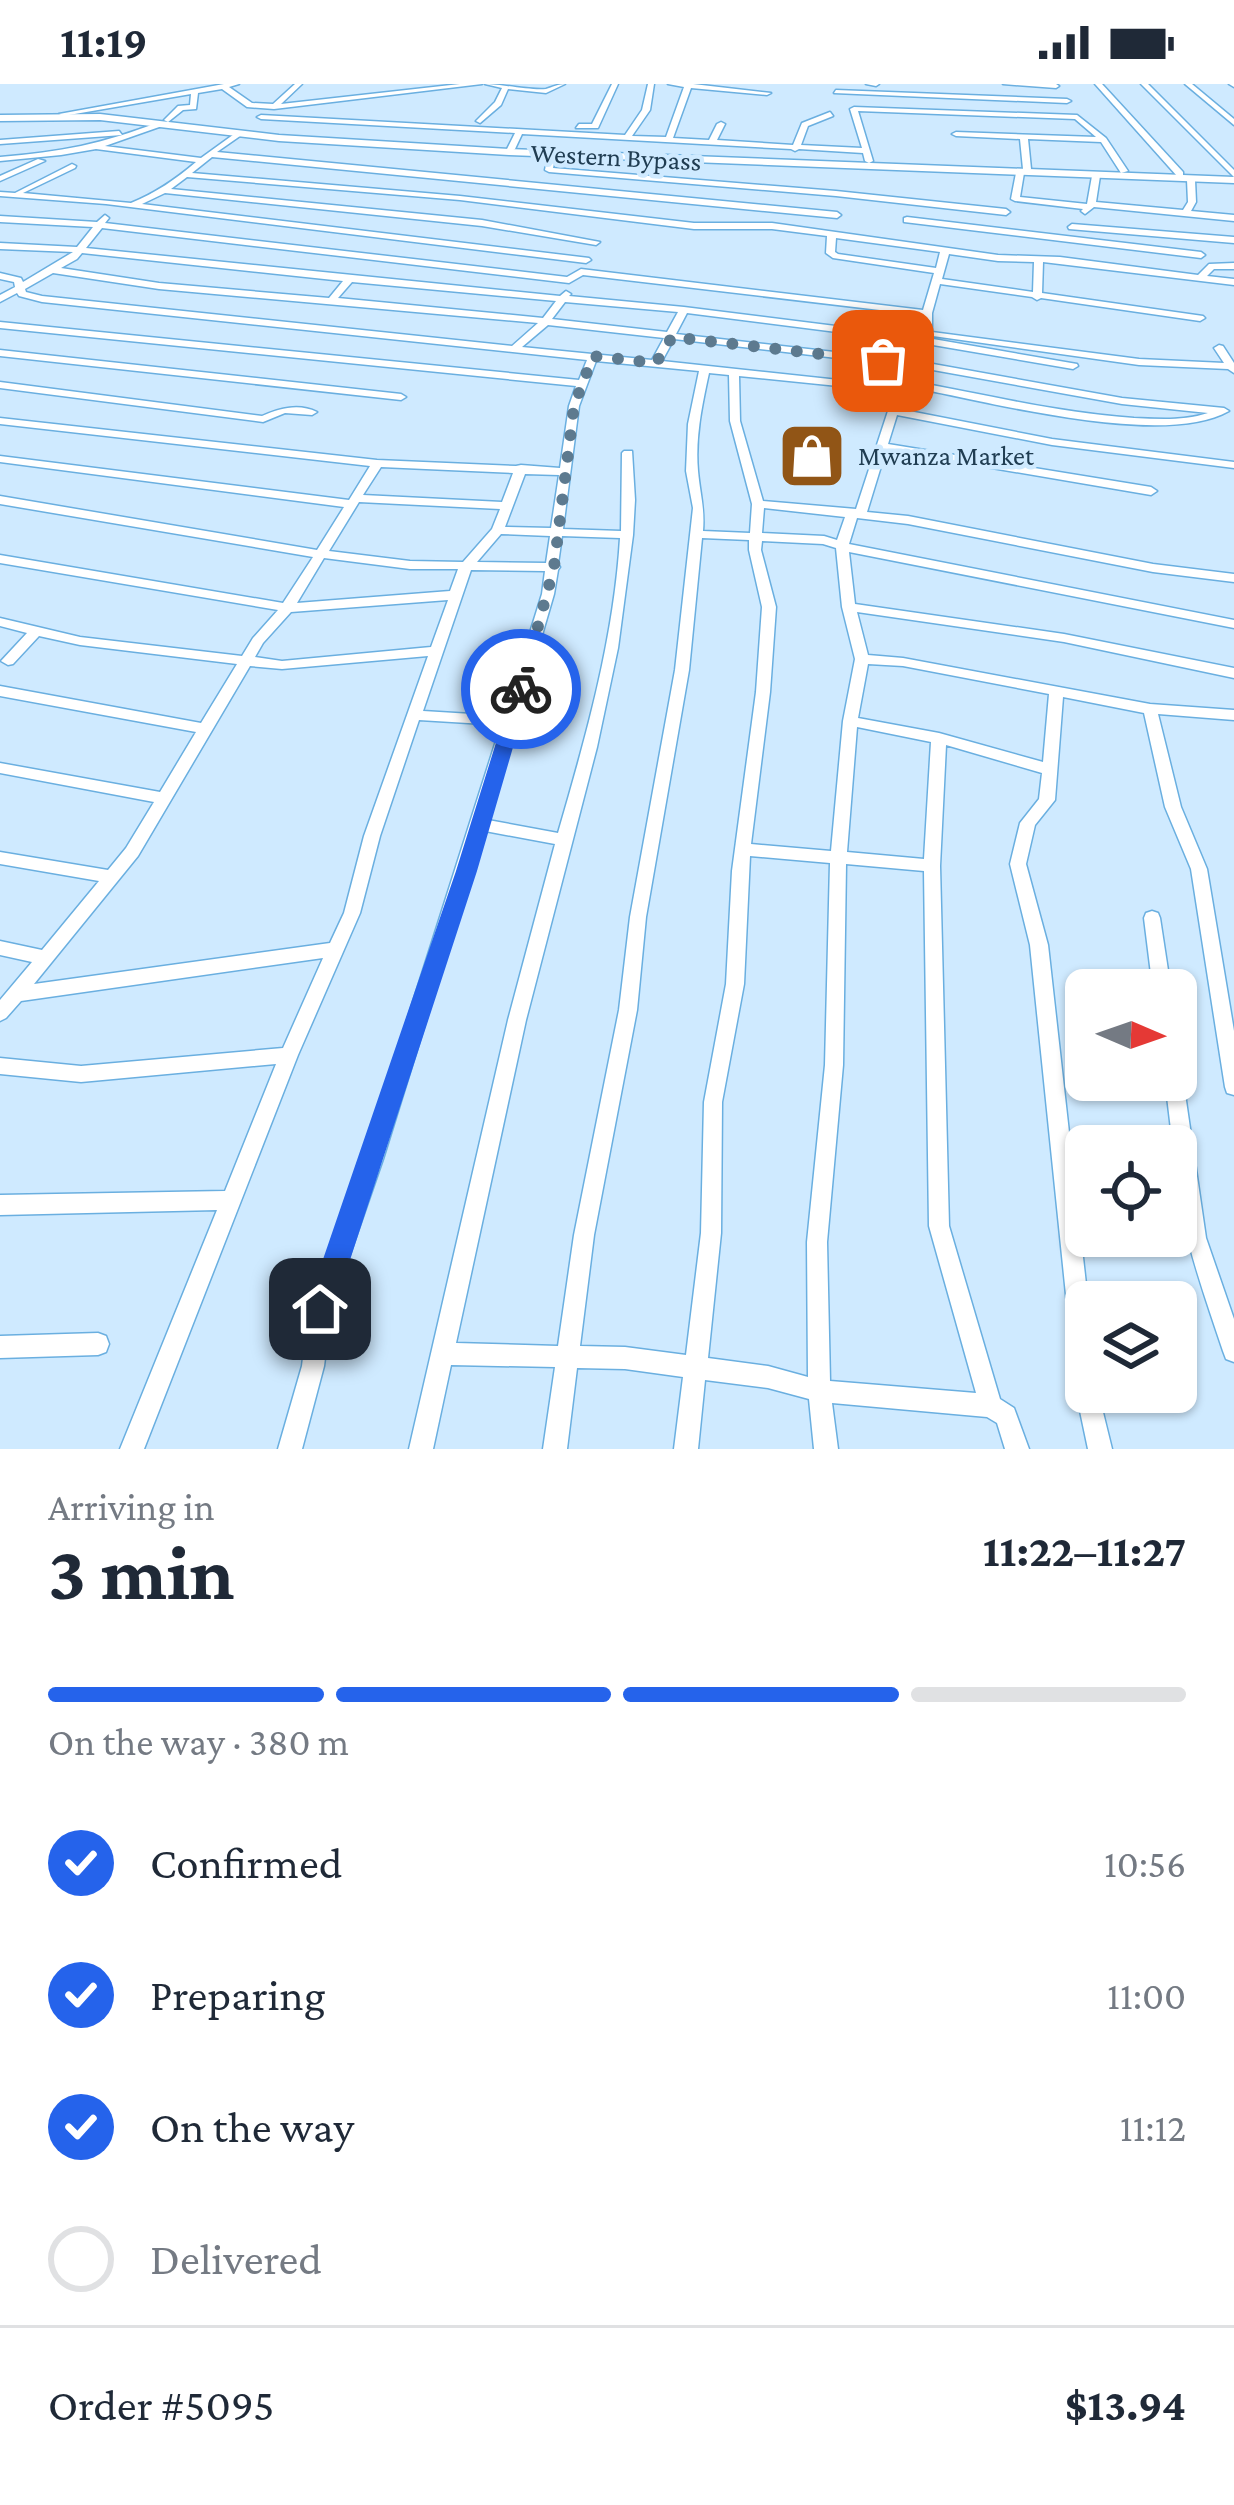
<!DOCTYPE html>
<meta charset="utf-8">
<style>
body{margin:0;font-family:"Crimson Pro",serif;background:#f2f2f3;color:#1f2937;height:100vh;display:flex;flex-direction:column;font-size:45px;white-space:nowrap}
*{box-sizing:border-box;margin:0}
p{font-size:39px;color:#747a83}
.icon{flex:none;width:66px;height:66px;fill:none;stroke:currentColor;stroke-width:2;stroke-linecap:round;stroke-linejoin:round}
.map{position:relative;height:1365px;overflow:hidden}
.sheet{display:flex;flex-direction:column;background:#fff;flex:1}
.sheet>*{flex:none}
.needle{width:78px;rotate:92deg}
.buttons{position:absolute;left:1065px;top:885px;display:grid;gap:24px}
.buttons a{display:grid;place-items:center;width:132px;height:132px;border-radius:18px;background:#fff;box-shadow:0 3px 9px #0004;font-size:60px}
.pin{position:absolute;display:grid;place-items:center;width:102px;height:102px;color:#fff;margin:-51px;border-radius:24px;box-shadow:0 6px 18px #0006}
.courier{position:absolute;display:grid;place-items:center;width:120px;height:120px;margin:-60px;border:9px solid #2563eb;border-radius:50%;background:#fff;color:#222;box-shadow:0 3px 15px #0007}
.headline em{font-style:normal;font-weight:700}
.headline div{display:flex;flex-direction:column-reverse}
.headline{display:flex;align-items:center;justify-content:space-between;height:204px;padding:0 48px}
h1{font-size:78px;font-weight:700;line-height:90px}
.bar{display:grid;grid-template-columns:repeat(4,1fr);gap:18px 12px;align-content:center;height:144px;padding:0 48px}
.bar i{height:15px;border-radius:9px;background:#e0e1e3}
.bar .on{background:#2563eb}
.bar p{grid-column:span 4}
.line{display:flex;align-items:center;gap:30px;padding:0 48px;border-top:3px solid #e0e1e3}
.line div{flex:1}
ol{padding:0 48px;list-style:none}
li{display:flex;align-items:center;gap:36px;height:132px}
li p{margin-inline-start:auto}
li .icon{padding:12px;border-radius:50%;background:#2563eb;color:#fff;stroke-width:4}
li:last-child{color:#747a83}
li i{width:66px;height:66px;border:6px solid #e0e1e3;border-radius:50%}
.status{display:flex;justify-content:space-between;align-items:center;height:84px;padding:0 60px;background:#fff;direction:ltr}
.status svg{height:33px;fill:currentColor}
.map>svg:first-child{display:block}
</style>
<div class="status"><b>11:19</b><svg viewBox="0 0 49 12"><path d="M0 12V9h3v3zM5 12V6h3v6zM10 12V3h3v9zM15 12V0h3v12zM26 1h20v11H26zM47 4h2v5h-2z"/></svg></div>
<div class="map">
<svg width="1234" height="1365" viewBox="0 0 1234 1365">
<rect width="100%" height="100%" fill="#cfeaff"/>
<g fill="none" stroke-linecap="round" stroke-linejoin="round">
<defs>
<g id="minor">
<path d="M224 0H239L229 3 252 19 273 20 295 0H302L281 20 460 0H482L274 25 247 23 222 5 198 9 196 25 183 26 168 38 164 36 178 22 190 21 191 10 63 32 59 30Z"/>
<path d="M485 0C501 0 533 7 546 5 552 3 559 0 565 0L546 9 508 5 501 21 480 39 476 37 495 18 502 4Z"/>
<path d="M612 0H618L598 44H576L579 40H592Z"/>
<path d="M648 0H654L650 26 632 52 666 53 684 3 668 0H693L771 9 767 11 691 4 673 54 709 56 717 40 721 38 725 40 717 56 793 61 802 39 830 28 833 32 808 42 801 61 862 64 850 25 854 23 1077 31 1106 54 1128 87 1121 89 1101 58 1028 55 1031 85 1027 87 1023 85 1020 55 956 52 952 50 956 48 1096 53 1075 35 858 27 873 77 869 79 865 77 863 69 799 65 795 67 791 65 522 50 515 65 511 67 507 65 515 49 261 35 257 33 261 31 625 51 642 26Z"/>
<path d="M866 0H879L876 2Z"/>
<path d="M1003 0H1056L1059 2 1056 4Z"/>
<path d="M1095 0H1102L1183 88V92H1177Z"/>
<path d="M1141 0H1148L1234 86V93Z"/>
<path d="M1185 0H1192L1234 35V41Z"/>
<path d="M1229 0H1234V3Z"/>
<path d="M836 6 1067 15 1071 17 1067 19 834 9Z"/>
<path d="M159 38 162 42 105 62 201 74 237 48 240 52 217 68 837 128 841 131 837 134 212 73 192 89 460 112 694 139H772L998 171 1060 173 1198 191 1209 180 1234 179V185H1214L1207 192 1234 195V201L1043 178 1042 209 1203 232 1205 234 1200 237 1041 214 1037 216 1032 213 940 200 932 229V248L1139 275 1224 279 1214 264 1219 261 1223 262 1234 279V289L1228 285 1139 281 933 252V255L1077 280 1078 282 1073 285 933 261 932 265H924L923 259 687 229 676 250 922 278 1122 314 1224 324 1229 327C1163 365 987 317 910 303L905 300 910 297C984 310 1058 329 1134 334 1159 335 1184 337 1208 329L1122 320 922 284 674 255 662 277 904 303 909 306 899 325 1052 355 1234 378V384L1052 361 897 331 888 360 1151 403 1157 407 1151 411 886 366 867 428 908 432 1153 480 1234 490V498L1153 488 908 440 857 434 849 460 1234 536V544L849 468 855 520 1064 550 1234 584V594L1064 558 857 528 868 571 903 574 1150 620 1234 626V636L1158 630 1181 723 1207 785 1234 947V1011L1227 1009 1225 1003 1191 785 1165 723 1144 629 1063 613 1055 716 1035 741 1026 780 1048 861 1088 1218 1086 1308H1098L1112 1365H1088L1076 1308 1030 861 1010 780 1020 739 1039 715 1042 689 946 661 940 782 949 1142 1000 1315 1014 1324 1029 1365H1005L997 1339 987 1333 832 1319 838 1365H814L809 1315 768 1304 705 1296 698 1365H674L683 1293 625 1285 577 1284 567 1365H543L555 1283 451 1281 433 1365H409L508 936 555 760 485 747 383 1075 331 1225 324 1282 302 1365H278L302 1282 309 1225 363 1075 501 641 419 636 380 752 360 829 298 971 144 1365H120L217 1126 0 1131V1111L225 1107 276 980 81 998 0 990V974L81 982 283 964 323 874 21 917 6 934 0 937V916L32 878 0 871V857L42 866 99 797 0 780V768L108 786 126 764 154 718 0 689V679L160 708 196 648 0 612V602L201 639 237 580 80 561 39 552 13 580 8 581 1 577 27 549 0 542V534L80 553 242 572 253 554 278 526 0 479V471L283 519 313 473 0 420V412L317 466 344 423 0 378V372L349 416 370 382 0 340V334L377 376 516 382 521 381 560 384 569 322 576 302 0 244V238L579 296 587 276 42 218 19 212 17 209 0 218V211L15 203 14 198 0 195V189L21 194 23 198 73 168 0 165V159L77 163 93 143 0 138V132L97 138 105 131 109 134 105 139 567 193 581 185 923 226 934 189 833 174 826 169 827 152 772 145H694L460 116 187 93 171 105 482 136 600 158 596 161 482 142 165 109 142 120 589 174 591 176 586 179 106 120 0 112V108L15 109 72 80 76 82 75 84 23 109 131 119C156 109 176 95 196 78L96 65 61 71 0 77V73C60 68 103 60 159 38ZM102 144 569 199 583 191 922 231 923 253 684 223 569 212 571 210 566 207 560 212 86 164ZM836 154 940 168 936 184 838 170 835 168ZM82 169 343 197 329 214 159 199 61 184 77 175ZM949 170 998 177 1034 178 1033 208 942 195ZM53 189 159 205 538 239 512 262 42 212 26 208 25 205ZM352 198 556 217 543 234 338 214ZM565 218 678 228 667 248 552 235ZM548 241 664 254 652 276 522 263ZM596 277 699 287 688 340 686 387 693 424 675 586 630 833 619 926 574 1151 558 1262 456 1259 526 936 597 663 618 564 633 451 635 416 632 367H624L622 369 621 447 563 445 579 322ZM709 289 729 291 730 337 752 420 750 449 703 447C705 424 700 410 698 387 695 354 702 321 709 289ZM739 292 897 308 888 327 856 425 763 417 740 337ZM381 383 513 389 502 418 363 411ZM525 390 559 391 551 444 505 443ZM359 418 500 425 492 445 463 478 410 477 329 467ZM764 424 845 433 837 456 824 452 762 449ZM501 450 550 452 546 479 477 478ZM562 452 620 454C614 554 586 653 558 749L488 736 554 510 558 486 560 483 558 480ZM702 454 749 456V466L762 523 756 608 732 787 726 900 704 1018 701 1149 686 1271 625 1263 580 1262 594 1151 637 926 646 833 689 586ZM762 457 823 460 836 464 842 523 855 575 843 637 831 767 751 760 770 608 776 523 761 466ZM324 474 410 485H458L450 507 297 519ZM471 486 545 487 542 510 504 632 423 627ZM448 516 431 563 282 577 255 573 263 559 291 528ZM428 572 364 752 344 829 330 859 34 900 138 772 250 582 282 585ZM868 580 903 582 1049 610 1043 678 939 649 858 634ZM857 643 931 658 924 775 847 768ZM750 772 830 779 825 981 807 1158 808 1293 768 1282 708 1274 721 1149 722 1018 744 900ZM846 780 924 787 929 1142 976 1309 830 1297 827 1158 843 981Z"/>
<path d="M119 47 122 51 0 60V56Z"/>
<path d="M552 68 556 70 553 84 836 107 1006 125 1010 128 1006 131 836 112 549 88 545 86 548 70Z"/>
<path d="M38 75 45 77 0 97V92Z"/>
<path d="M1020 87 1024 89 1020 113 1087 120 1092 92 1096 90 1100 92 1096 118 1183 126 1188 118 1187 96 1191 94 1195 96 1196 118 1191 127 1234 131V137L1094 123 1085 130 1081 127 1083 125 1015 117 1011 115 1016 89Z"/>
<path d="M907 133 1201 168 1205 171 1201 174 904 138V134Z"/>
<path d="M1072 140 1234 153V159L1069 145 1068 143Z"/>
<path d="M0 266 401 310 406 313 401 316 0 272Z"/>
<path d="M0 298 262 332C280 324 299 319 317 328L312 331 285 329 263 338 0 304Z"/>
<path d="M1152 827 1158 829 1160 834 1171 906H1153L1144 834 1146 829Z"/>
<path d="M1176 988 1181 990 1183 996 1206 1154 1234 1235V1278L1226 1275 1223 1267C1200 1198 1176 1136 1176 1062H1173L1165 996H1176Z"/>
<path d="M98 1249 106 1252 109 1260 106 1268 98 1271 0 1274V1252Z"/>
</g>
<path id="major" d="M100 30 279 51 509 65 1234 93V99L509 71 279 57 100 36 0 37V31Z"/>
</defs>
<!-- minor casing -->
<use href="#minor" stroke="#6aafe0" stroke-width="3"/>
<!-- major casing -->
<use href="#major" stroke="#6aafe0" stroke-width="3"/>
<!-- minor -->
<use href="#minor" fill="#fff" fill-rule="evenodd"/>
<!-- major -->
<use href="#major" fill="#fff" fill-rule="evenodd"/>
</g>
<!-- route -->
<path fill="#2563eb" d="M514 601 530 605 477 787 334 1225 330 1235 320 1239 310 1235 306 1225 456 787Z"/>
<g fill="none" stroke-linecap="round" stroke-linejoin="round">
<!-- done -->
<path stroke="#5d7a8f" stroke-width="12" stroke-dasharray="0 21.6" d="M521 605 554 483 574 322 593 272 656 279 672 253 883 277"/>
</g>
<!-- icons -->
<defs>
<symbol id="shop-square" viewBox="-11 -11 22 22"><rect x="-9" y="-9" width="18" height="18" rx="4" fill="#915516" stroke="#cfeaff"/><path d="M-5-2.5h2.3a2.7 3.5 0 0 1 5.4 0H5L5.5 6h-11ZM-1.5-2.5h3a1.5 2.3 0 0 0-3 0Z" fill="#fff"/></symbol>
</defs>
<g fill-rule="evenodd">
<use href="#shop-square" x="774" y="334" width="76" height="76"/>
</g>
<g text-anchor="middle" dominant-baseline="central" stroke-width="9" stroke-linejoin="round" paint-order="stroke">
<!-- far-street labels -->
<g font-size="27" fill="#203d52" stroke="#cfeaff">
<text transform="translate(616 73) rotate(3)">Western Bypass</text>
</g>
<!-- far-poi labels -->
<g font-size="27" fill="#203d52" stroke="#cfeaff" text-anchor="start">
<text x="858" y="372">Mwanza Market</text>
</g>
</g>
</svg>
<div class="buttons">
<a><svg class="needle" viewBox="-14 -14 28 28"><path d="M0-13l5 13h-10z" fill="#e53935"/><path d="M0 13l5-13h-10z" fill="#747a83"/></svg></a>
<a><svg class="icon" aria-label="locate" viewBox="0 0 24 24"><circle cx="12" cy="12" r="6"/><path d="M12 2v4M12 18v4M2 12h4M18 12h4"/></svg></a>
<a><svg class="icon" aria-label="layers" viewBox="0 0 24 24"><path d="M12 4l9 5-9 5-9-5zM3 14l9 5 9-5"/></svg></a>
</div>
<div class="pin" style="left:883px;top:277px;background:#ea580c"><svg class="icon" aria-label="bag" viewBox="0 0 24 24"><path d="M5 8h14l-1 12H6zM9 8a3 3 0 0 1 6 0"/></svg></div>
<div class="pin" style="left:320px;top:1225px;background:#1f2937"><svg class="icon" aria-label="home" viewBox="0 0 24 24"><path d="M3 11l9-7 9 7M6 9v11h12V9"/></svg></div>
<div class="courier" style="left:521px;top:605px"><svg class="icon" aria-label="bike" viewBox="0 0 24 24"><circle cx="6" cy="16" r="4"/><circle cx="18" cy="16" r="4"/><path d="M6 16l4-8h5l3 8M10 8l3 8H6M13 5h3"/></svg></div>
</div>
<section class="sheet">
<div class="headline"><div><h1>3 min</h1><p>Arriving in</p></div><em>11:22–11:27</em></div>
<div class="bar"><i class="on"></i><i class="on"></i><i class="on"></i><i></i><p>On the way · 380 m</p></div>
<ol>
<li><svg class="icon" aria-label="check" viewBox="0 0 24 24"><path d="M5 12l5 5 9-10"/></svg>Confirmed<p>10:56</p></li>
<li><svg class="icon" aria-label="check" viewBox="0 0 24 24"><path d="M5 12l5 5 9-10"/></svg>Preparing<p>11:00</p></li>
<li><svg class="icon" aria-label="check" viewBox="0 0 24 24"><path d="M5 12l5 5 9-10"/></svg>On the way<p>11:12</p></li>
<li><i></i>Delivered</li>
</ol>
<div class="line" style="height:156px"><div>Order #5095</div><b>$13.94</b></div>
</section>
